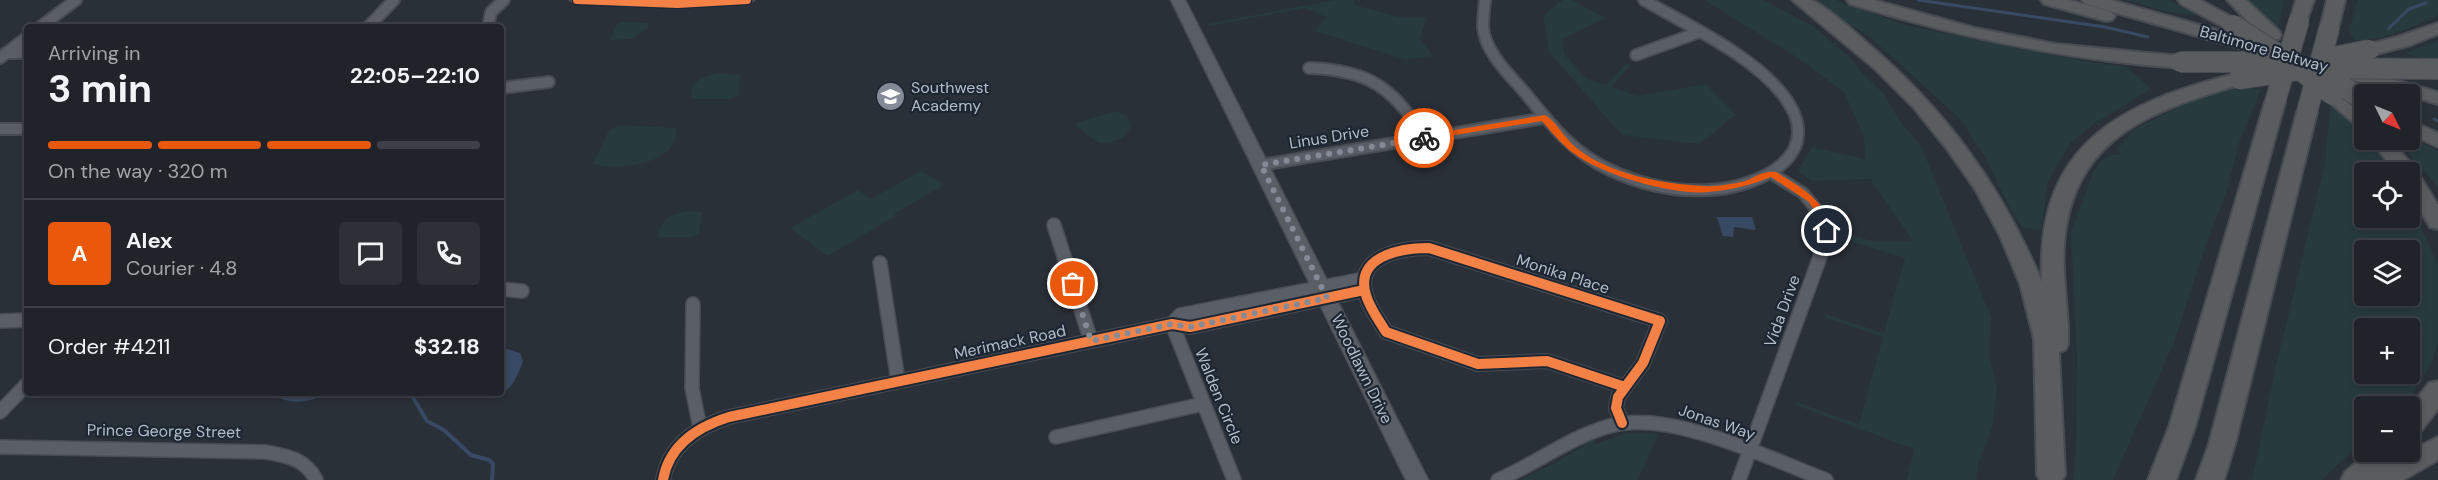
<!DOCTYPE html>
<meta charset="utf-8">
<style>
body{margin:0;font-family:"DM Sans",sans-serif;background:#2d3036;color:#f1f3f6;height:100vh;display:flex;flex-direction:column;font-size:22px;white-space:nowrap}
*{box-sizing:border-box;margin:0}
p{font-size:20px;color:#a2a4a8}
.icon{flex:none;width:33px;height:33px;fill:none;stroke:currentColor;stroke-width:2;stroke-linecap:round;stroke-linejoin:round}
.map{position:relative;flex:1;overflow:hidden}
.sheet{position:absolute;left:24px;top:24px;width:480px;height:372px;display:flex;flex-direction:column;background:#20242a;border-radius:6px;box-shadow:0 3px 9px #0003,0 0 0 2px #3d4147}
.sheet>*{flex:none}
.needle{width:39px;rotate:133deg}
.buttons{position:absolute;left:2354px;top:84px;display:grid;gap:12px}
.buttons a{display:grid;place-items:center;width:66px;height:66px;border-radius:6px;background:#20242a;box-shadow:0 3px 9px #0003,0 0 0 2px #3d4147;font-size:30px}
.pin{position:absolute;display:grid;place-items:center;width:51px;height:51px;color:#fff;margin:-26px;border:3px solid #fff;border-radius:50%;box-shadow:0 2px 6px #0007}
.courier{position:absolute;display:grid;place-items:center;width:60px;height:60px;margin:-30px;border:4px solid #ea580c;border-radius:50%;background:#fff;color:#222;box-shadow:0 2px 8px #0007}
.summary em{font-style:normal;font-weight:700}
.summary div{display:flex;flex-direction:column-reverse}
.summary{display:flex;align-items:center;justify-content:space-between;height:102px;padding:0 24px}
h1{font-size:39px;font-weight:700;line-height:45px}
.bar{display:grid;grid-template-columns:repeat(4,1fr);gap:9px 6px;align-content:center;height:72px;padding:0 24px}
.bar i{height:8px;border-radius:4px;background:#3d4147}
.bar .active{background:#ea580c}
.bar p{grid-column:span 4}
.line{display:flex;align-items:center;gap:15px;padding:0 24px;border-top:2px solid #3d4147}
.line div{flex:1}
.round{display:grid;place-items:center;flex:none;width:63px;height:63px;border-radius:6px;background:#2d3036}
.map>svg:first-child{display:block}
</style>
<div class="map">
<svg width="2438" height="480" viewBox="0 0 2438 480">
<rect width="100%" height="100%" fill="#2a3038"/>
<!-- green -->
<g fill="#273a3e" fill-rule="evenodd">
<path d="M1334 0H1353L1355 5 1398 17 1426 18 1420 39 1433 56 1407 60 1315 31 1326 17 1305 8 1209 26 1208 24Z"/>
<path d="M1563 0H1572L1606 18 1562 39 1564 54 1587 79 1606 85 1626 64 1630 65 1612 87 1637 96 1705 84 1736 115 1699 144 1622 135 1549 52 1543 15Z"/>
<path d="M1704 0H1764L1814 27 1852 59 1860 71 1884 94 1899 120 1921 146 1991 317 1989 352 1997 390 1992 428 1978 464 1976 480H1907L1914 449 1795 405 1796 402 1859 424 1883 337 1825 317V314L1884 333 1905 258 1850 241V235L1877 242 1913 241 1870 179 1811 181 1798 171 1812 147 1865 159 1864 137 1844 92 1792 54Z"/>
<path d="M1814 0H1836L1908 26 2089 62 2127 67 2151 89 2094 124 2070 143 2048 181 2041 230 2023 227 2012 213 1985 157 1960 119 1869 36 1838 18Z"/>
<path d="M2125 0H2169L2200 16 2164 11Z"/>
<path d="M2246 0H2284L2279 26 2271 28Z"/>
<path d="M2358 0H2438V15C2412 27 2383 42 2354 40L2349 30Z"/>
<path d="M621 22 647 23 649 27 633 39 610 40 616 25Z"/>
<path d="M2438 41V62L2404 53Z"/>
<path d="M718 73 740 75 738 95 730 99H694L691 96C690 80 706 76 718 73Z"/>
<path d="M2238 87 2261 89 2239 143 2226 193 2204 250 2174 342 2113 480H2073L2076 448 2077 357 2071 232 2093 173 2102 160 2111 155H2121L2118 149 2133 130 2189 102 2221 90Z"/>
<path d="M2330 106 2343 112 2394 172H2364V218H2409V201L2438 265V343L2431 364 2411 397 2400 402 2398 406H2364V440L2322 480H2252L2276 366 2325 164ZM2364 250H2409V296H2364ZM2364 328H2409V374H2364Z"/>
<path d="M1115 111 1127 116 1131 125C1127 140 1112 143 1099 143L1076 126 1077 123Z"/>
<path d="M619 125 676 128C679 165 619 171 593 164L609 130Z"/>
<path d="M2409 136 2438 151V187L2397 140H2409Z"/>
<path d="M921 171 944 185 894 214 896 216 827 256 790 228 858 190 871 199Z"/>
<path d="M693 211 702 213 699 233 693 237H659C659 217 676 212 693 211Z"/>
<path d="M1628 433 1658 434 1638 480H1520L1559 461 1594 439 1595 444Z"/>
</g>
<!-- water -->
<g fill="#384963">
<path d="M1717 217H1752L1756 230 1734 227 1733 237 1723 236Z"/>
<path d="M501 347 520 353 523 361C515 382 510 395 486 398L476 393H501Z"/>
</g>
<g fill="none" stroke-linecap="round" stroke-linejoin="round">
<!-- stream-far1 -->
<g stroke="#384963" stroke-width="3">
<path d="M1918 0 2105 27 2148 37"/>
<path d="M2388 29 2409 9 2426 3"/>
<path d="M2434 119 2438 121"/>
</g>
<!-- stream -->
<g stroke="#384963" stroke-width="4">
<path d="M273 393C291 403 306 401 324 393"/>
<path d="M407 393 411 394 427 421 444 430 471 455 489 460 493 464 492 480"/>
</g>
<defs>
<g id="minor-far1">
<path d="M1485 0C1484 9 1483 18 1483 27 1485 53 1511 76 1527 95 1551 125 1574 154 1610 170 1640 184 1675 192 1708 190 1760 188 1829 154 1783 95 1751 54 1688 26 1644 0"/>
<path d="M40 27 76 0"/>
<path d="M368 27 394 0"/>
<path d="M488 27 491 12 504 0"/>
<path d="M6 53H27"/>
<path d="M1636 55 1697 33"/>
<path d="M0 58 27 37"/>
<path d="M1309 68C1370 70 1393 88 1425 138"/>
<path d="M501 88 549 82"/>
<path d="M0 129H27"/>
<path d="M1261 165 1545 118"/>
<path d="M1772 174 1803 193 1821 215"/>
</g>
<g id="minor">
<path d="M1054 225 1091 341"/>
<path d="M880 263 898 381"/>
<path d="M501 289 522 291"/>
<path d="M693 304 692 388 700 428"/>
<path d="M0 321 27 320"/>
<path d="M1172 324 1180 315 1364 279"/>
<path d="M1172 324 1234 480"/>
<path d="M0 412 27 384"/>
<path d="M1622 423 1616 408 1618 397 1643 363 1660 321 1429 248C1401 248 1354 256 1366 295 1370 309 1379 320 1386 332L1478 364 1547 361 1625 387"/>
<path d="M1056 437 1203 404"/>
<path d="M0 447 266 452C287 456 306 459 316 480"/>
<path d="M663 480C669 445 697 427 729 417L1172 324 1190 327 1364 290"/>
<path d="M1498 480C1535 464 1572 436 1610 426 1670 409 1768 458 1826 480"/>
<path d="M1739 480 1825 243V230L1820 213"/>
</g>
<g id="secondary">
<path d="M570 0H754L747 4 678 8 577 4Z"/>
<path d="M1171 0H1185L1428 480H1406Z"/>
</g>
<g id="motorway">
<path d="M1792 0C1798 0 1805 0 1810 0 1821 2 1855 32 1865 41 1945 109 2001 185 2042 282 2035 144 2121 102 2239 73L2246 75 2249 79 2246 83C2159 109 2079 131 2065 234 2061 265 2067 299 2068 330V344L2065 350 2059 352 2065 475 2062 480H2040L2037 475 2034 339 2020 284 2000 236 1975 189 1947 149 1913 107 1875 69Z"/>
<path d="M1847 0H1874L1975 28 2056 44 2180 56 2187 58 2189 62 2187 66 2180 68C2067 60 1958 37 1850 4Z"/>
<path d="M2041 0H2069L2112 12 2115 16 2112 20 2106 21 2044 4Z"/>
<path d="M2082 0H2111L2278 47 2280 51 2278 55H2264L2085 4Z"/>
<path d="M2178 0H2200L2239 21 2242 25 2239 29H2227L2181 4Z"/>
<path d="M2227 0H2246L2279 31 2281 35 2279 39H2265Z"/>
<path d="M2296 0H2314L2305 25H2293L2290 21Z"/>
<path d="M2327 0H2345L2338 29 2335 33H2323L2320 29Z"/>
<path d="M2438 23V34L2411 45 2369 56 2362 54 2360 50 2362 46 2397 37Z"/>
<path d="M2338 64 2438 92V104L2331 74 2328 70 2331 66Z"/>
<path d="M2333 89 2340 91 2364 112V128L2357 126 2326 99 2323 95 2326 91Z"/>
<path d="M2275 96 2282 98 2285 102 2195 427 2176 480H2148L2169 427 2265 102 2268 98Z"/>
<path d="M2307 106 2314 108 2317 112 2235 444 2224 480H2196L2209 444 2297 112 2300 108Z"/>
<path d="M2409 120 2438 133V147L2409 134Z"/>
<path d="M2370 140H2391L2414 167 2438 205V229L2430 227 2409 193V172H2396Z"/>
<path d="M2438 381V409L2418 435 2409 438V409L2429 383Z"/>
<path d="M2438 437V460L2403 480H2341L2345 472 2369 452H2399L2396 458Z"/>
</g>
</defs>
<!-- minor-far1 casing -->
<use href="#minor-far1" stroke="#484c53" stroke-width="14"/>
<!-- minor casing -->
<use href="#minor" stroke="#484c53" stroke-width="16"/>
<!-- secondary casing -->
<use href="#secondary" stroke="#484c53" stroke-width="3"/>
<!-- motorway casing -->
<use href="#motorway" stroke="#474c53" stroke-width="4"/>
<!-- minor-far1 -->
<use href="#minor-far1" stroke="#5a5e66" stroke-width="10"/>
<!-- minor -->
<use href="#minor" stroke="#5a5e66" stroke-width="13"/>
<!-- secondary -->
<use href="#secondary" fill="#595d64" fill-rule="evenodd"/>
<!-- motorway -->
<use href="#motorway" fill="#5a5d60" fill-rule="evenodd"/>
<defs>
<g id="motorway-bridge">
<path d="M2233 25 2287 60 2333 95"/>
<path d="M2334 57 2369 50"/>
<path d="M2180 62H2268"/>
<path d="M2323 74 2364 100"/>
<path d="M2239 79 2311 68 2438 69"/>
<path d="M2275 102 2299 21"/>
<path d="M2307 112 2329 29"/>
</g>
</defs>
<!-- motorway-bridge casing -->
<use href="#motorway-bridge" stroke="#474c53" stroke-width="22" stroke-linecap="butt"/>
<!-- motorway-bridge -->
<use href="#motorway-bridge" stroke="#5a5d60" stroke-width="20"/>
<defs>
<path id="cycleway-far1" d="M577 0 678 4 747 0"/>
<g id="cycleway">
<path d="M1622 423 1616 408 1618 397 1643 363 1660 321 1429 248C1401 248 1354 256 1366 295 1370 309 1379 320 1386 332L1478 364 1547 361 1625 387"/>
<path d="M663 480C669 445 697 427 729 417L1172 324 1190 327 1364 290"/>
</g>
</defs>
<!-- cycleway-far1 casing -->
<use href="#cycleway-far1" stroke="#1d2633" stroke-width="11"/>
<!-- cycleway casing -->
<use href="#cycleway" stroke="#1d2633" stroke-width="14"/>
<!-- cycleway-far1 -->
<use href="#cycleway-far1" stroke="#f48246" stroke-width="8"/>
<!-- cycleway -->
<use href="#cycleway" stroke="#f48246" stroke-width="10"/>
</g>
<!-- route -->
<path fill="#ea580c" d="M1545 115C1556 121 1563 136 1573 145 1606 174 1662 184 1704 186 1716 187 1733 184 1745 181 1755 177 1765 170 1776 172 1800 187 1826 200 1832 231L1823 233 1820 220 1809 202 1771 177C1751 185 1731 190 1709 192 1672 196 1594 173 1567 148 1558 140 1550 130 1542 121L1424 140 1419 138 1424 135Z"/>
<g fill="none" stroke-linecap="round" stroke-linejoin="round">
<!-- done -->
<path stroke="#848b96" stroke-width="6" stroke-dasharray="0 10.8" d="M1073 284 1091 341 1172 324 1190 327 1327 298 1261 165 1424 138"/>
</g>
<!-- icons -->
<defs>
<symbol id="school-disc" viewBox="-11 -11 22 22"><circle r="9.5" fill="#848b96" stroke="#1d2633"/><path d="M0-5L7-2L0 1L-7-2ZM-4 1L0 2.5L4 1V4Q0 6-4 4Z" fill="#fff"/></symbol>
</defs>
<g fill-rule="evenodd">
<use href="#school-disc" x="874" y="80" width="33" height="33"/>
</g>
<g text-anchor="middle" dominant-baseline="central" stroke-width="4.5" stroke-linejoin="round" paint-order="stroke">
<!-- street labels -->
<g font-size="16" fill="#b4bcc9" stroke="#1d2633">
<text transform="translate(2264 49) rotate(16)">Baltimore Beltway</text>
<text transform="translate(1329 137) rotate(-9)">Linus Drive</text>
<text transform="translate(1563 274) rotate(18)">Monika Place</text>
<text transform="translate(1782 311) rotate(-70)">Vida Drive</text>
<text transform="translate(1010 342) rotate(-12)">Merimack Road</text>
<text transform="translate(1362 369) rotate(64)">Woodlawn Drive</text>
<text transform="translate(1219 396) rotate(68)">Walden Circle</text>
<text transform="translate(1717 422) rotate(19)">Jonas Way</text>
<text transform="translate(164 431) rotate(1)">Prince George Street</text>
</g>
<!-- poi labels -->
<g font-size="16" fill="#b4bcc9" stroke="#1d2633" text-anchor="start">
<text x="911" y="87">Southwest<tspan x="911" dy="18">Academy</tspan></text>
</g>
</g>
</svg>
<div class="buttons">
<a><svg class="needle" viewBox="-14 -14 28 28"><path d="M0-13l5 13h-10z" fill="#e53935"/><path d="M0 13l5-13h-10z" fill="#a2a4a8"/></svg></a>
<a><svg class="icon" aria-label="locate" viewBox="0 0 24 24"><circle cx="12" cy="12" r="6"/><path d="M12 2v4M12 18v4M2 12h4M18 12h4"/></svg></a>
<a><svg class="icon" aria-label="layers" viewBox="0 0 24 24"><path d="M12 4l9 5-9 5-9-5zM3 14l9 5 9-5"/></svg></a>
<a>+</a>
<a>−</a>
</div>
<div class="pin" style="left:1073px;top:284px;background:#ea580c"><svg class="icon" aria-label="bag" viewBox="0 0 24 24"><path d="M5 8h14l-1 12H6zM9 8a3 3 0 0 1 6 0"/></svg></div>
<div class="pin" style="left:1827px;top:231px;background:#1f2937"><svg class="icon" aria-label="home" viewBox="0 0 24 24"><path d="M3 11l9-7 9 7M6 9v11h12V9"/></svg></div>
<div class="courier" style="left:1424px;top:138px"><svg class="icon" aria-label="bike" viewBox="0 0 24 24"><circle cx="6" cy="16" r="4"/><circle cx="18" cy="16" r="4"/><path d="M6 16l4-8h5l3 8M10 8l3 8H6M13 5h3"/></svg></div>
<section class="sheet">
<div class="summary"><div><h1>3 min</h1><p>Arriving in</p></div><em>22:05–22:10</em></div>
<div class="bar"><i class="active"></i><i class="active"></i><i class="active"></i><i></i><p>On the way · 320 m</p></div>
<div class="line" style="height:108px"><b class="round" style="background:#ea580c;color:#fff">A</b><div><b>Alex</b><p>Courier · 4.8</p></div><a class="round"><svg class="icon" aria-label="chat" viewBox="0 0 24 24"><path d="M4 5h16v11H9l-5 4z"/></svg></a><a class="round"><svg class="icon" aria-label="phone" viewBox="0 0 24 24"><path d="M5 4h4l2 5-3 2q2 4 5 5l2-3 5 2v4C11 20 4 13 5 4z"/></svg></a></div>
<div class="line" style="height:78px"><div>Order #4211</div><b>$32.18</b></div>
</section>
</div>
